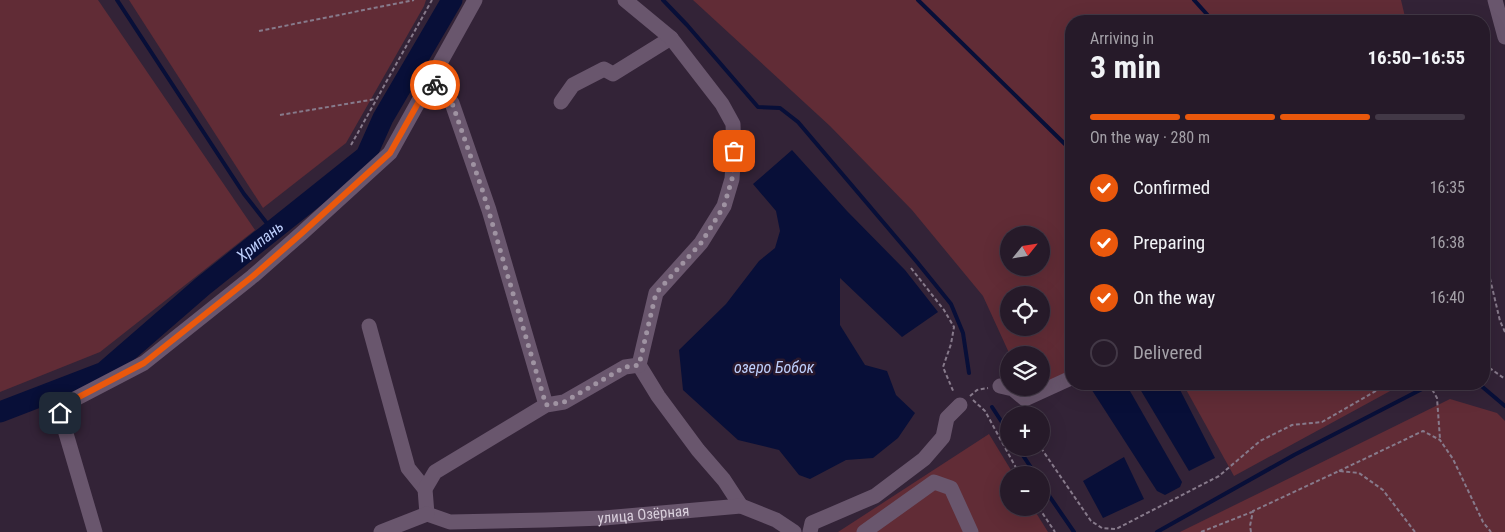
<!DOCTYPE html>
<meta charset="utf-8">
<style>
body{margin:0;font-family:"Roboto Condensed",sans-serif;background:#2e2331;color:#f1f3f6;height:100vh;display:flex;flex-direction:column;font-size:19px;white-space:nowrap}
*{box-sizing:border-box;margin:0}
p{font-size:16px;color:#a4a1a8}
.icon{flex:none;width:28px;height:28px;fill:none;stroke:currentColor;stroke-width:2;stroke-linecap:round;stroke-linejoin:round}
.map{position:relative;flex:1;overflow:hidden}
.panel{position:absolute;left:1065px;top:15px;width:425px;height:375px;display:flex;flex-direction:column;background:#261a29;border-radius:20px;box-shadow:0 5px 20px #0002,0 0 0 1px #423846}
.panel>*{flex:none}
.needle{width:32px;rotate:60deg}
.fabs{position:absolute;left:1000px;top:226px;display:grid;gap:10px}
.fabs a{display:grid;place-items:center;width:50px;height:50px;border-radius:50%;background:#261a29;box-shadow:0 5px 20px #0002,0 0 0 1px #423846;font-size:25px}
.pin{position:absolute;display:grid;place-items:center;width:42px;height:42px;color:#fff;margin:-21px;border-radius:10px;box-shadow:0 2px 8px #0006}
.courier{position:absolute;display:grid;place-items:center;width:50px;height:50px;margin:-25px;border:4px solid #ea580c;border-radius:50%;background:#fff;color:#222;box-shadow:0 1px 6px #0007}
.overview em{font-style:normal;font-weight:700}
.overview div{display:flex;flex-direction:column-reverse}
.overview{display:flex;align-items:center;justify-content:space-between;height:85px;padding:0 25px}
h1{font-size:32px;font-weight:700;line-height:38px}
.bar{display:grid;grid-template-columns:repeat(4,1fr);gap:8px 5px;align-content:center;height:60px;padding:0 25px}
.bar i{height:6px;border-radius:4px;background:#423846}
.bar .active{background:#ea580c}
.bar p{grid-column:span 4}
ol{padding:0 25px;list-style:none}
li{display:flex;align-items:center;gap:15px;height:55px}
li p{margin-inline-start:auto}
li .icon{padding:5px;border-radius:50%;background:#ea580c;color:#fff;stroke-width:4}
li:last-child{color:#a4a1a8}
li i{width:28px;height:28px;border:2px solid #423846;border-radius:50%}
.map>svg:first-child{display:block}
</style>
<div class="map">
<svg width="1505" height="532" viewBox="0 0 1505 532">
<rect width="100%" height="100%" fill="#332337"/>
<!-- green -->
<g fill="#612c36" fill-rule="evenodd">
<path d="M0 0H98L255 230 100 352 0 392Z"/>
<path d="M129 0H426L424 6 346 143 263 208Z"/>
<path d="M693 0H1401L1406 21H1071V375L1028 393 1025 388H1041V355H1010L983 296 912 210 830 126ZM1009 235H1041V268H1009ZM1009 295H1041V328H1009Z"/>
<path d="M1183 384H1403L1234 476Z"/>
<path d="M1450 399 1497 413 1505 421V532H1180Z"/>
<path d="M989 434 1014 475H1009V508H1033L1048 532H838Z"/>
</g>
<!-- water -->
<g fill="#080f38">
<path d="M792 150 847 211 905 270 938 312 902 337 840 278V325L865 365 887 371 896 395 915 413 898 438 873 458 846 460 810 479 799 475 779 450 738 440 683 390 679 350 726 304 759 261 775 248 780 231 776 211 753 184Z"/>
<path d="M1088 384H1126L1182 482 1180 487 1165 495 1157 491Z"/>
<path d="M1137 384H1177L1215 458 1189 471Z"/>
<path d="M1124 457 1144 499 1103 518 1083 481Z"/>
</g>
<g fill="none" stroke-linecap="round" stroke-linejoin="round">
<!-- stream -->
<g stroke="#080f38" stroke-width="4">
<path d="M117 0 244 194 273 231"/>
<path d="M663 0 687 25 758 107 780 108 798 122 917 262 951 304 963 333 969 373"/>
<path d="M918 0 1071 150"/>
<path d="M1194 0 1213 21"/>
<path d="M1479 384 1505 406"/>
<path d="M992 407 1009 433"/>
<path d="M1018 448 1036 475"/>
<path d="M1041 484 1074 532"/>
<path d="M1157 532 1294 455 1422 389"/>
</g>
<!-- river -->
<path stroke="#080f38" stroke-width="21" id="s1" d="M0 412 104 372 203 286 366 156 383 118 452 0"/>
<!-- path -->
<g stroke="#877a8b" stroke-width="2" stroke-dasharray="4 2.5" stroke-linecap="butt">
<path d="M259 31 414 0"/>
<path d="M280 115 376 99"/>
<path d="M351 145 432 0"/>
<path d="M1484 253 1500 321 1505 332"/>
<path d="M911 268 944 310 954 327 951 344 943 367 954 393"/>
<path d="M1484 364 1505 379"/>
<path d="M1429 384 1437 398 1440 439"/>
<path d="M970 396 977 390 988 388"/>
<path d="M973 400 985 411 1020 475"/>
<path d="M1041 448 1091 521 1102 528 1116 529 1219 476 1260 441 1292 425 1322 422 1388 384"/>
<path d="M1339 471 1423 431 1440 440 1453 459 1483 522 1491 532"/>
<path d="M1039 508 1055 532"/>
<path d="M1201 532 1252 512"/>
<path d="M1251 532 1250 526 1253 511 1339 471 1359 473 1383 490 1415 532"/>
</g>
<!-- minor -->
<g stroke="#69566d" stroke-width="15">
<path d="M1495 0 1505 37"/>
<path d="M431 80 452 103 489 210 546 405"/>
<path d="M561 102 573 85 604 69 613 74 671 38"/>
<path d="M369 326 408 468 425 489"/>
<path d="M639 365 658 396 698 450 724 480 741 506"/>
<path d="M1000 386 1013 389 1025 399 1071 378"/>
<path d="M427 514 425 489 435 472 546 405 564 402 625 367 639 365 656 293 701 243 724 206 732 179 734 151 733 124 722 104 671 38 625 0"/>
<path id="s2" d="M427 514 450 522 545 520 604 518 741 506 776 520 794 532"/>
<path d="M95 532 60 413 73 400 144 363 253 276 302 233 390 153 475 0"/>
<path d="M381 532 427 514"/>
<path d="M810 532 812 523 875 496 924 459 943 437 947 418 960 405"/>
<path d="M864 532 934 482 951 488 971 532"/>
</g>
</g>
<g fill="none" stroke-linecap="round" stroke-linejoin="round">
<!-- done -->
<path stroke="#9f93a2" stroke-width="5" stroke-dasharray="0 9" d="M435 85 452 103 483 192 546 405 564 402 625 367 639 365 656 293 701 243 724 206 732 179 734 151"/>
<!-- route -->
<path stroke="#ea580c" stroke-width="6" d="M60 413 73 400 144 363 253 276 302 233 390 153 431 80 435 85"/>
</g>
<g text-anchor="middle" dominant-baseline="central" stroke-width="5" stroke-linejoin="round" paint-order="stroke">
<!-- street labels -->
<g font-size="15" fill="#d9cfdc" stroke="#29192d">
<text stroke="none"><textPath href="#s2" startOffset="218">улица Озёрная</textPath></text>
</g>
<!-- water labels -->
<g font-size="16" font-style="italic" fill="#becffc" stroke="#29192d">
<text stroke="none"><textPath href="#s1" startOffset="315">Хрипань</textPath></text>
<text x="774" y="367">озеро Бобок</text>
</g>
</g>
</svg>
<div class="fabs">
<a><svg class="needle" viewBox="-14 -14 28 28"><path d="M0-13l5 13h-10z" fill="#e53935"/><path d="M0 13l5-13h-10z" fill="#a4a1a8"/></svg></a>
<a><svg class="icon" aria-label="locate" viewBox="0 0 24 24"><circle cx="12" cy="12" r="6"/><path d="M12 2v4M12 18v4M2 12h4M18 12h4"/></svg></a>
<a><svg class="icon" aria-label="layers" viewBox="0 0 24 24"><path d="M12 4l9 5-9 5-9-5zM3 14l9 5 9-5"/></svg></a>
<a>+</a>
<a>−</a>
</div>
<div class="pin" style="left:734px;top:151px;background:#ea580c"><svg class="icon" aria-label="bag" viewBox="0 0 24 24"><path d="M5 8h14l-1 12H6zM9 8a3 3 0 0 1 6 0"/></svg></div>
<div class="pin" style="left:60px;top:413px;background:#1f2937"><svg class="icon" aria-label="home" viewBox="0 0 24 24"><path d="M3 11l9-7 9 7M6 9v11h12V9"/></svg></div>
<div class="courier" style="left:435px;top:85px"><svg class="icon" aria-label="bike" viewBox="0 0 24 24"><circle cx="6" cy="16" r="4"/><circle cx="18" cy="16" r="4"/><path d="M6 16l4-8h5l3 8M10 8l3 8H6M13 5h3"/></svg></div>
<section class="panel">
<div class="overview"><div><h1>3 min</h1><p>Arriving in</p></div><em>16:50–16:55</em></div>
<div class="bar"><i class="active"></i><i class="active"></i><i class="active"></i><i></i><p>On the way · 280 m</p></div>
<ol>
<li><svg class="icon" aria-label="check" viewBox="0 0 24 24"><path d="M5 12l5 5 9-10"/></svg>Confirmed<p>16:35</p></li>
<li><svg class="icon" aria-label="check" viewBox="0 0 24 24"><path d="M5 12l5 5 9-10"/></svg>Preparing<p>16:38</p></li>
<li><svg class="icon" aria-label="check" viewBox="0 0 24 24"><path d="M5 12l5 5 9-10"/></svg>On the way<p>16:40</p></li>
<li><i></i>Delivered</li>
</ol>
</section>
</div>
